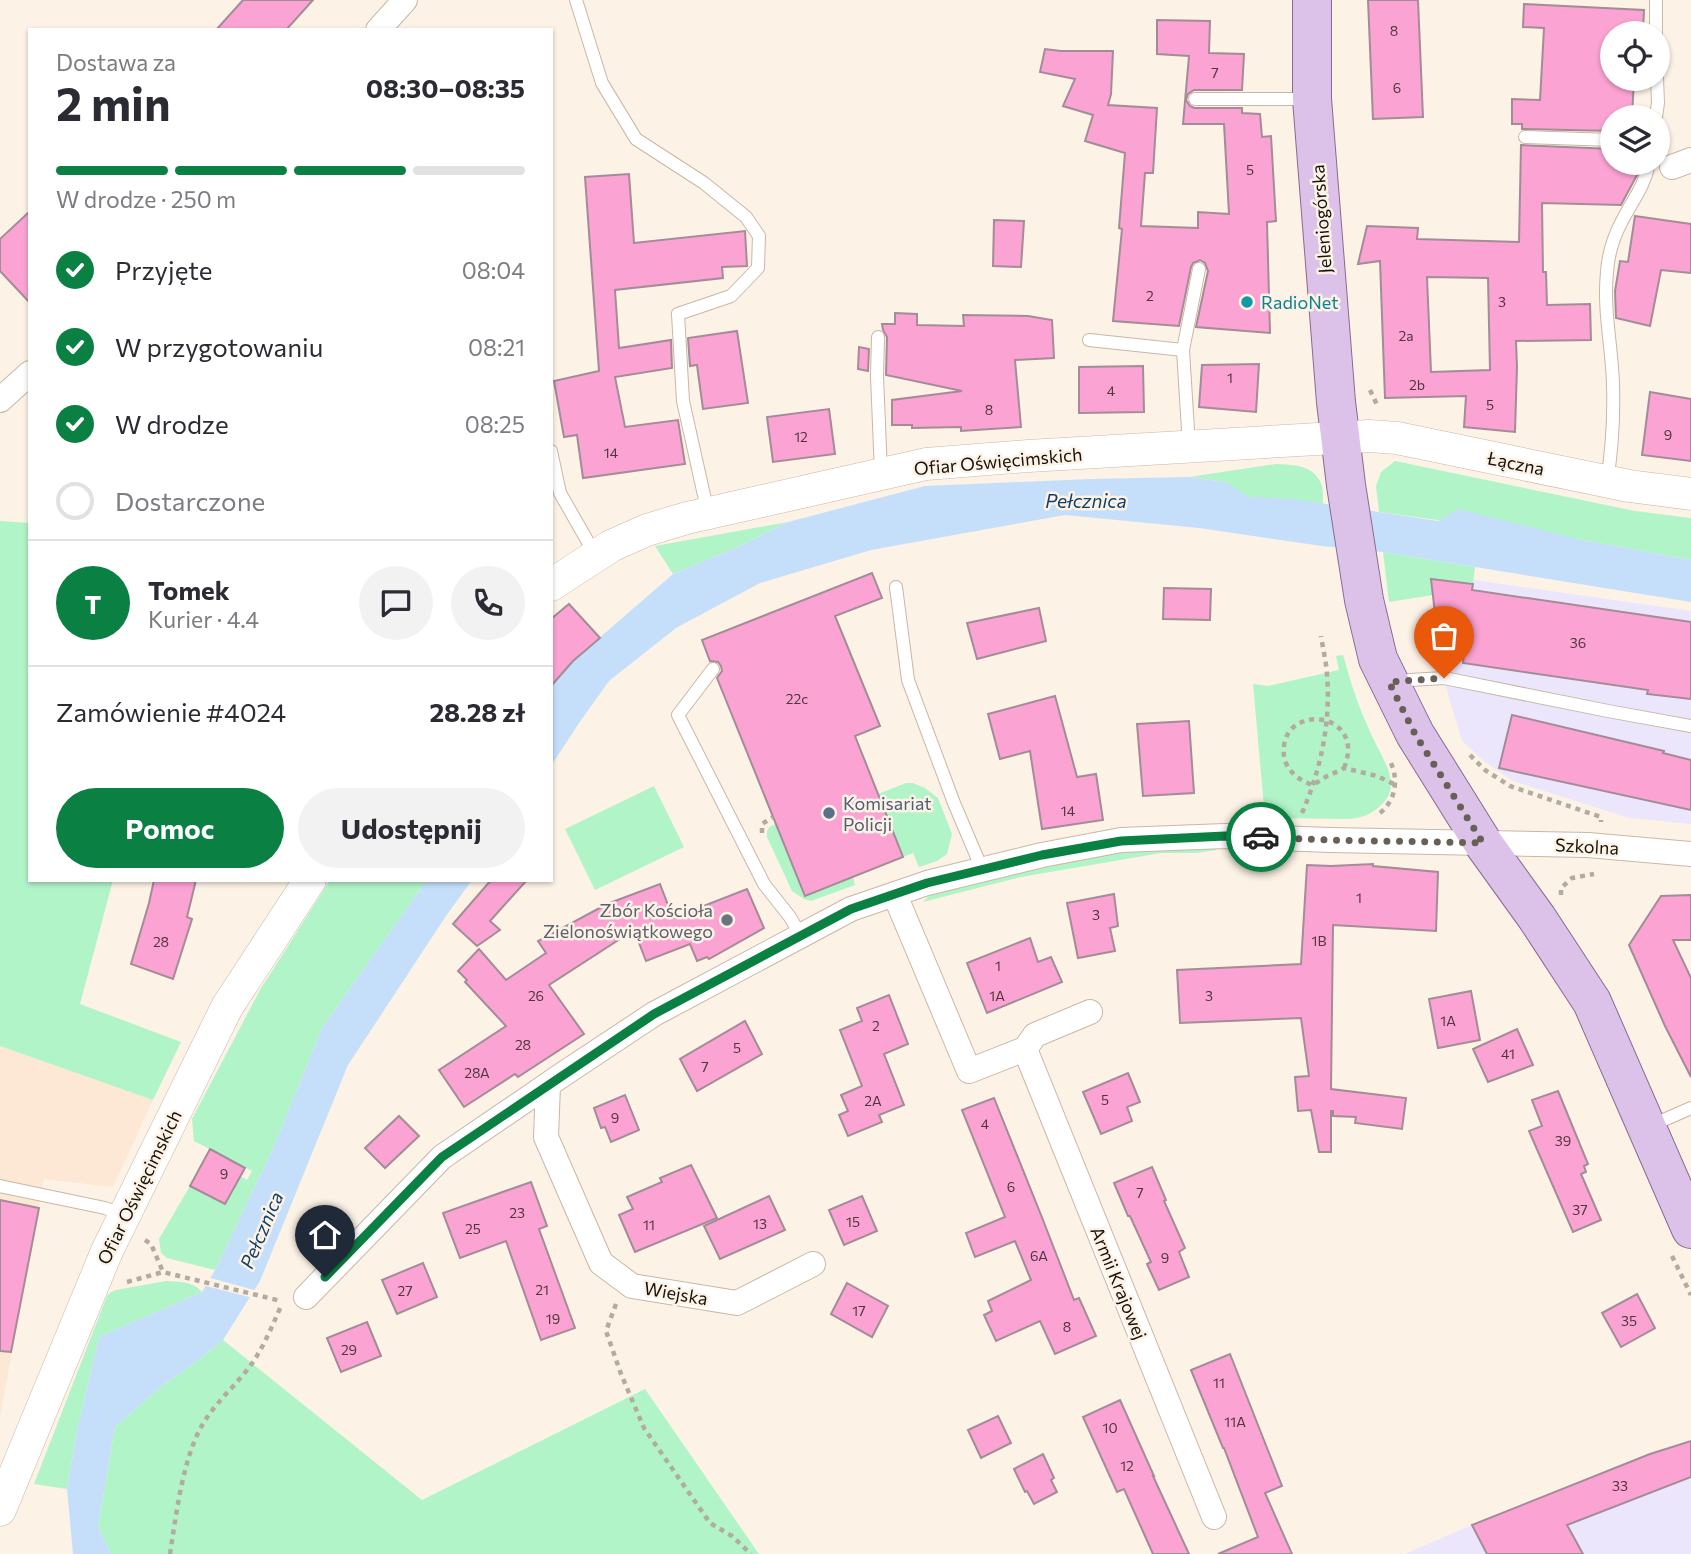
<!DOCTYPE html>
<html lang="pl">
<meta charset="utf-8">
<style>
body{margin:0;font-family:Commissioner,sans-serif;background:#f2f2f3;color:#2b2b33;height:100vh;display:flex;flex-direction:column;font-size:26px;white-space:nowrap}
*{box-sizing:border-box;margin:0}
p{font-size:23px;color:#7c7c81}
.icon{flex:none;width:38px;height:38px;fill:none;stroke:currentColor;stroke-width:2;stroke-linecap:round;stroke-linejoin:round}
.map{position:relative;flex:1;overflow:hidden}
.sheet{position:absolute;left:28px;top:28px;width:525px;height:854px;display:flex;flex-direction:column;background:#fff;border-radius:0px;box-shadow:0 2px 5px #0004}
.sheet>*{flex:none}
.buttons{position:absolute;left:1600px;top:21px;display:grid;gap:14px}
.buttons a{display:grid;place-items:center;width:70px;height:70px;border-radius:50%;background:#fff;box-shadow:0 2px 5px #0004;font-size:35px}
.pin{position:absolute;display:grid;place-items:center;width:60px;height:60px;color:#fff;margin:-72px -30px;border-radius:50% 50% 50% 0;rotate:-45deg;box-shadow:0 0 7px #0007}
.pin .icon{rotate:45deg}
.courier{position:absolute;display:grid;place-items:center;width:70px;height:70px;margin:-35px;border:5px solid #0b8043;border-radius:50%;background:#fff;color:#222;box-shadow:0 2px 9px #0007}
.overview em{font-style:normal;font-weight:700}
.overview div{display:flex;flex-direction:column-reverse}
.overview{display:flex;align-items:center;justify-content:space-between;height:119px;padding:0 28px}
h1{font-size:46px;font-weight:700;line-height:52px}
.bar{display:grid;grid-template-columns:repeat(4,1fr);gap:10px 7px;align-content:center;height:84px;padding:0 28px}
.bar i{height:9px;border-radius:5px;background:#e1e1e2}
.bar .selected{background:#0b8043}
.bar p{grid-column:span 4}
.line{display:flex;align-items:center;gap:18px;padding:0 28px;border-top:2px solid #e1e1e2}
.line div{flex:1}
.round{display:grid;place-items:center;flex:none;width:74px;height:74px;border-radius:37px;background:#f2f2f3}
ol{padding:0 28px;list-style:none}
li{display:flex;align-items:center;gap:21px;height:77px}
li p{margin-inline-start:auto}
li .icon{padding:7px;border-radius:50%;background:#0b8043;color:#fff;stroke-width:4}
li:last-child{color:#7c7c81}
li i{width:38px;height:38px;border:4px solid #e1e1e2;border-radius:50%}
.primary-button{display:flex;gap:14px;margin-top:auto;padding:14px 28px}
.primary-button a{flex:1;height:80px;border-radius:42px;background:#0b8043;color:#fff;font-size:28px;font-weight:700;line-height:80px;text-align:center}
.primary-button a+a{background:#f2f2f3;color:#2b2b33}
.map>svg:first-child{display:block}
</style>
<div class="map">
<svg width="1691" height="1554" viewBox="0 0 1691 1554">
<rect width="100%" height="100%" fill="#fdf2e6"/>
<!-- built -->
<path fill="#fce8d4" d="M0 1046 153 1100 113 1187 44 1179 0 1417Z"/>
<!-- industrial -->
<g fill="#ebe6fc">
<path d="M1431 579 1473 584 1474 580 1691 611V824L1629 818 1513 781 1485 762 1462 741 1448 694 1442 668Z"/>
<path d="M1691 1441V1554H1405L1472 1525 1650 1454Z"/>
</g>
<!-- green -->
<g fill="#b1f4c8">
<path d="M1395 461 1635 511 1691 518V560L1578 539 1379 512 1376 486 1381 472Z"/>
<path d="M1276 464C1295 465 1315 465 1322 486 1323 491 1323 498 1323 504L1248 497 1225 482 1189 477Z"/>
<path d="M0 521 30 523V880H113L80 1004 181 1042 153 1100 0 1046Z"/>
<path d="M788 522 738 547 673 574 655 546Z"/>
<path d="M1383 552 1475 567 1473 584 1431 579 1433 595 1389 602Z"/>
<path d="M1343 655C1349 675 1354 694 1362 713 1367 725 1372 737 1378 748 1388 768 1401 789 1379 807 1370 815 1361 818 1349 819L1265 818 1253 684 1268 686 1339 670 1336 656Z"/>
<path d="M906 783H913L925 788 938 798 952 834 947 854 937 861 919 867 913 853 903 857 878 794Z"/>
<path d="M654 786 684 847 595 890 565 829Z"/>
<path d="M776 824 805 895 853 877 855 885 811 901 804 899 792 891 767 837C766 829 769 826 776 824Z"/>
<path d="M1218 846 1216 850 1197 853H1161L1021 877 923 902 931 894 1061 860 1124 849Z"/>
<path d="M330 880H427L322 1028 273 1149 215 1270 167 1258 161 1253 159 1239 201 1167 240 1176 247 1180 252 1171 194 1141 192 1119 260 990Z"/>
<path d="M166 1281C179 1282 193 1281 202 1292L99 1337 77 1431 67 1489 34 1484 107 1296 111 1292 116 1290Z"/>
<path d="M223 1340 422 1500 645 1389 759 1554H111L98 1526 115 1427 162 1386 192 1365Z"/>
</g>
<!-- water -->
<g fill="#c5dffb">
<path d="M1189 477 1225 482 1249 497 1293 499 1438 521 1458 509 1578 539 1691 560V602L1383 552 1322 546 1199 528 1065 515 871 550 760 583 676 628 609 681 579 723 551 766 552 679 673 574 738 547 788 522 925 486 1090 479Z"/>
<path d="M427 880H472L446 916 348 1065 260 1281 223 1340 192 1365 162 1386 115 1427 98 1526 111 1554H73L67 1489 77 1431 99 1337 202 1292 215 1270 273 1149 322 1028Z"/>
</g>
<!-- pier -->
<path fill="#fdf2e6" d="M207 1277 258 1291 253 1298 202 1285Z"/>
<!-- building -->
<g fill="#fba3d3" stroke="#a38c97" stroke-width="2" fill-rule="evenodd">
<path d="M243 0H313L286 30H216Z"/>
<path d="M1368 0H1418L1423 117 1373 119Z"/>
<path d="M1524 4 1644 10 1643 32 1612 31V79H1634L1632 117H1612V131L1522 129V124H1512V99L1540 100 1544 28 1523 27Z"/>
<path d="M1157 20 1210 21 1209 53 1244 54 1242 90H1194L1188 94 1186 100 1190 106 1194 108H1242V113L1260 114 1262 137 1271 136 1276 221 1267 222 1270 333 1196 327 1208 271 1205 263 1200 260 1193 263 1191 267 1179 326 1113 321 1122 229 1119 228 1125 153 1085 141 1093 115 1063 106 1075 79 1040 72 1045 49 1061 51H1113L1111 94 1108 105 1157 108 1153 173H1145L1141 226 1198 228V212L1229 214 1224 124H1183L1189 56 1157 54Z"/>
<path d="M1521 145 1612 149V163H1637V175L1621 205 1542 203 1543 272H1546L1547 305 1590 304 1591 340 1516 341 1517 367 1515 432 1464 427 1466 396 1385 398 1380 261 1358 264 1367 226 1418 228 1417 239 1519 242ZM1427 277 1488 278 1490 370 1431 372Z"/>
<path d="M629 174 634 243 745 231 747 266 722 267 723 278 615 290 619 348 671 340 672 368 615 377 625 427 678 420 685 464 583 478 577 435 564 437 554 381 599 371 585 177Z"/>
<path d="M30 211V303L0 271V239Z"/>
<path d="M1635 216 1691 224V273L1661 270 1650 326 1616 318 1615 291 1620 261 1628 262Z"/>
<path d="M994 220 1024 221 1021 267 993 266Z"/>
<path d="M895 313 917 314V325L964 326 963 315 1028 316 1052 320 1054 358 1015 360 1021 427 961 431V427L912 428V425H892V400L962 391 886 375 887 337 883 330 882 324H895Z"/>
<path d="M737 331 748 403 703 409 697 365 690 366 688 338Z"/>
<path d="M859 347 869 349 868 371 858 369Z"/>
<path d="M1259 364 1256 412 1199 407 1202 365Z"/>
<path d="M1143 366 1144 412 1079 413V367Z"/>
<path d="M1650 392 1691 399V461L1642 455Z"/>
<path d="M829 409 835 454 773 462 767 417Z"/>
<path d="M872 573 882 598 835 616 880 726 855 736 903 857 805 896 717 678 722 671 721 666 718 662 710 661 702 640Z"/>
<path d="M1431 579 1473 584 1472 590 1691 622V699L1647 694 1648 690 1463 663 1468 626 1436 622Z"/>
<path d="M1164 588 1211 589 1210 620 1163 619Z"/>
<path d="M569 604 600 638 573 661 551 686V619Z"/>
<path d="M1039 608 1046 641 977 659 967 623Z"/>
<path d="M1055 696 1077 777 1096 774 1103 820 1042 829 1030 751 1000 759 988 714Z"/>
<path d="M1512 715 1664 751 1663 753 1691 760V810L1499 768Z"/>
<path d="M1189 721 1194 793 1143 796 1137 724Z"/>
<path d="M1373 864V866L1438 872 1436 931 1333 925 1331 1089 1406 1098 1402 1129 1355 1123 1356 1117 1333 1116V1111H1331V1152H1319L1311 1110 1298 1111 1295 1077 1309 1076 1301 1018 1180 1023 1177 970 1301 964 1307 865 1331 866Z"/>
<path d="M154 880H196L187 917 192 919 173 979 131 964 149 903Z"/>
<path d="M491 880H527L490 921 500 930 477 946 453 924Z"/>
<path d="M660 884 673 918 747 889 764 928 709 959 707 957 697 961 690 944 646 961 634 930 549 985 584 1034 518 1077 515 1074 464 1107 439 1070 506 1026 465 982 467 980 458 971 479 949 506 980 546 953 538 941 607 904Z"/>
<path d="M1114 894 1118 926 1110 928 1115 951 1078 958 1067 903Z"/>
<path d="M1691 895V940H1673L1691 978V1077L1665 1026 1629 945 1661 896Z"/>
<path d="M1030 938 1038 962 1051 957 1062 982 987 1013 967 963Z"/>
<path d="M1471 991 1480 1040 1438 1048 1429 999Z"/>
<path d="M889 995 908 1044 884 1054 904 1105 879 1115 882 1122 848 1136 839 1115 848 1111 841 1095 862 1086 840 1030 862 1021 857 1008Z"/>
<path d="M745 1021 762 1054 697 1091 680 1059Z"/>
<path d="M1517 1029 1533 1065 1488 1082 1473 1049Z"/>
<path d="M1128 1073 1140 1102 1127 1107 1132 1121 1101 1134 1083 1092Z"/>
<path d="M1558 1091 1588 1164 1584 1166 1586 1172 1581 1174 1601 1220 1573 1232 1529 1131 1542 1126 1532 1100Z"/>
<path d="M625 1095 639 1130 611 1142 605 1127 601 1128 594 1108Z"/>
<path d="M994 1098 1043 1220 1074 1300 1079 1298 1096 1336 1055 1354 1040 1321 996 1341 984 1315 992 1311 988 1301 1031 1280 1015 1241 975 1257 966 1233 1005 1217 962 1110Z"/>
<path d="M399 1116 419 1136 385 1168 365 1148Z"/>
<path d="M210 1149 245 1168 225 1204 190 1186Z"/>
<path d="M691 1165 717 1218 635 1252 619 1215 633 1209 627 1197 662 1182 660 1178Z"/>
<path d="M1152 1167 1166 1200 1164 1201 1185 1248 1179 1252 1189 1277 1159 1290 1147 1264 1151 1262 1130 1216H1128L1114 1183Z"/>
<path d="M531 1182 547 1226 539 1229 575 1328 541 1340 506 1241 460 1258 443 1213Z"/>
<path d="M769 1196 785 1230 720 1259 704 1226Z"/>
<path d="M862 1196 877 1231 844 1245 829 1210Z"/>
<path d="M0 1200 39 1208 11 1352 0 1351Z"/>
<path d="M423 1263 437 1297 397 1314 382 1280Z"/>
<path d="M847 1283 888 1306 872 1337 831 1314Z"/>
<path d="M1637 1294 1655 1328 1621 1347 1602 1313Z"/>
<path d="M367 1322 381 1356 341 1372 327 1338Z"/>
<path d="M1230 1354 1282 1486 1265 1493 1292 1554H1218L1258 1537 1224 1448H1223L1191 1370Z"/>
<path d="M1120 1400 1154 1476H1153L1189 1554H1153L1124 1489 1117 1492 1083 1417Z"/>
<path d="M998 1416 1011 1443 981 1458 968 1430Z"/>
<path d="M1691 1441V1477L1567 1525 1583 1554H1487L1472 1525 1650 1454Z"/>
<path d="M1043 1454 1054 1478 1051 1480 1057 1492 1034 1504 1027 1491 1025 1492 1014 1469Z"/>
</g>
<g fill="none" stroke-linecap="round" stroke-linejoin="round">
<defs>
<g id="service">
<path d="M576 0 602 83 636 139 704 183 746 217 759 236 758 268 731 296 678 314 683 401 708 513"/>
<path d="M1656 0V33"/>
<path d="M1195 99H1309"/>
<path d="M1656 117 1658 103 1657 78"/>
<path d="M1525 137 1612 140"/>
<path d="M878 337 877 376 881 473"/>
<path d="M1089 340 1183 350"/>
<path d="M1189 446 1183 350 1199 269"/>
<path d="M551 451 560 493 596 556"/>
<path d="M1607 481C1612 450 1614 416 1613 384 1612 347 1603 310 1607 272 1608 255 1614 236 1622 221 1632 201 1645 186 1649 163"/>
<path d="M896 587 908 680 954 803 982 869"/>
<path d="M713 669 678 715 764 884 790 917 801 936"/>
<path d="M1393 681 1444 678 1608 711 1691 726"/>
<path d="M1650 1126 1691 1108"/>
<path d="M0 1186 105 1208 124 1215"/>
</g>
<g id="minor">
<path d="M378 30 405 0"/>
<path d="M1672 167 1691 160"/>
<path d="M0 400 30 373"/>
<path d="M895 895 969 1071 1025 1049 1214 1517"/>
<path d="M1025 1049 1035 1035 1090 1012"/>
<path d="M548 1085 546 1137 601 1263 632 1286 737 1303 813 1264"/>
<path d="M306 1297 442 1157 565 1073 654 1014 851 909 927 883 1042 855 1121 840 1225 836 1330 840 1588 845 1691 854"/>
</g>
<g id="tertiary">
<path d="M551 585 611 546 647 530 687 518 926 464 1028 456 1369 436 1397 438 1629 486 1691 494"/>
<path d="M0 1510 107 1251 227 1007 310 880"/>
</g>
<path id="primary" d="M1312 0V99L1336 402 1346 485 1364 600 1378 659 1415 734 1483 843 1537 918 1592 1002 1691 1229"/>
</defs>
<!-- service casing -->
<use href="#service" stroke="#cab7a5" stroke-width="14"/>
<!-- minor casing -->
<use href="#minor" stroke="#cab7a5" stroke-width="26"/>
<!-- tertiary casing -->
<use href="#tertiary" stroke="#cab7a5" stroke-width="33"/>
<!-- primary casing -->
<use href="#primary" stroke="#886a92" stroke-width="40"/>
<!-- path -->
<g stroke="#b3aaa0" stroke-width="4.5" stroke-dasharray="5 5" stroke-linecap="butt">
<path d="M1370 390 1378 407"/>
<path d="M1470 755 1485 770 1510 786 1601 817V822"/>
<path d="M1344 768C1368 710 1278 701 1284 756 1286 771 1300 781 1313 785L1327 776 1341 770 1344 768 1377 776 1396 785"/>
<path d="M1302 813C1321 769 1331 722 1327 674 1326 661 1323 649 1321 636"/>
<path d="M1380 813C1396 800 1399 779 1390 761"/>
<path d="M762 833V824L773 817"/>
<path d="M1561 895V888L1572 878 1594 874"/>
<path d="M145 1240 151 1244 163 1272"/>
<path d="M1672 1256 1691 1295"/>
<path d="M127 1282 163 1272 281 1301"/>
<path d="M616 1304 606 1331 621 1374 644 1428 710 1523 732 1536 751 1554"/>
<path d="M170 1554C176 1516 182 1464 200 1429 213 1404 237 1385 253 1362 265 1344 273 1324 282 1304"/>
</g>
<!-- service -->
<use href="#service" stroke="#fff" stroke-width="12"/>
<!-- minor -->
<use href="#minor" stroke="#fff" stroke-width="24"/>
<!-- tertiary -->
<use href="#tertiary" stroke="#fff" stroke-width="32"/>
<!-- primary -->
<use href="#primary" stroke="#dcc2e9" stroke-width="38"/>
</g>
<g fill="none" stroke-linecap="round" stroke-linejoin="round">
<!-- done -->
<path stroke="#686058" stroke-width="7" stroke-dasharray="0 12.6" d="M1261 837 1329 840 1483 843 1415 734 1389 682 1444 678"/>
<!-- route -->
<path stroke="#0b8043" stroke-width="9" d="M325 1277 442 1157 654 1014 851 909 927 883 1042 855 1121 841 1225 836 1261 837"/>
</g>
<!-- markers -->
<circle fill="#0f9aa8" stroke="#fdf2e6" stroke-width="2.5" cx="1247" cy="302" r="7"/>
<circle fill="#5c6f8a" stroke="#fdf2e6" stroke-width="2.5" cx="829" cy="813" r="7"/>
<circle fill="#6b7280" stroke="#fdf2e6" stroke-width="2.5" cx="727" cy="920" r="7"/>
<g text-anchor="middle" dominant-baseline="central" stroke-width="5" stroke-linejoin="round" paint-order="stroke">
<!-- number labels -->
<g font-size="14" fill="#51363d">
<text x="1394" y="30">8</text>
<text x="1215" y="72">7</text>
<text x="1397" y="87">6</text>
<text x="1250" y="169">5</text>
<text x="1150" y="295">2</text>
<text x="1502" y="301">3</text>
<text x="1406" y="335">2a</text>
<text x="1230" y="377">1</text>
<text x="1417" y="384">2b</text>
<text x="1111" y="390">4</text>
<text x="1490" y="404">5</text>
<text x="989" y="409">8</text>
<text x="1668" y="434">9</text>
<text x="801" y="436">12</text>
<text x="611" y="452">14</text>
<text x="1578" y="642">36</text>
<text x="797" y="698">22c</text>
<text x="1068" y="810">14</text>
<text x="1359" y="897">1</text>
<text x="1096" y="914">3</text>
<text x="1319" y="940">1B</text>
<text x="161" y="941">28</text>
<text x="998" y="965">1</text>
<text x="536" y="995">26</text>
<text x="997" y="995">1A</text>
<text x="1209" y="995">3</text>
<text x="1448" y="1020">1A</text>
<text x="876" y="1025">2</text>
<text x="523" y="1044">28</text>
<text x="737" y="1047">5</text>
<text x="1508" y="1053">41</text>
<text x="705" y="1066">7</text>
<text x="477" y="1072">28A</text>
<text x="1105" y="1099">5</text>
<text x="873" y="1100">2A</text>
<text x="615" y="1117">9</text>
<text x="985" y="1123">4</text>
<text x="1563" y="1140">39</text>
<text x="224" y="1173">9</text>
<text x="1011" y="1186">6</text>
<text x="1140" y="1192">7</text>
<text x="1580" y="1209">37</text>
<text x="517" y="1212">23</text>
<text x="853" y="1221">15</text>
<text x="760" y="1223">13</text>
<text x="649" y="1224">11</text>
<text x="473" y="1228">25</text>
<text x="1039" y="1255">6A</text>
<text x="1165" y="1257">9</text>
<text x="542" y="1289">21</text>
<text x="405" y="1290">27</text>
<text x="859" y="1310">17</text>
<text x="553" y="1318">19</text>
<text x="1629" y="1320">35</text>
<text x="1067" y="1326">8</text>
<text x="349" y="1349">29</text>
<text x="1219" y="1382">11</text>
<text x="1235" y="1421">11A</text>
<text x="1110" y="1427">10</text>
<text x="1127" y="1465">12</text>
<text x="1620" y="1485">33</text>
</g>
<!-- street labels -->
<g font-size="18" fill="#18120b" stroke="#fdf2e6">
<text transform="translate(1321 219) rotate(-94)">Jeleniogórska</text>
<text transform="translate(998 461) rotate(-5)">Ofiar Oświęcimskich</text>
<text transform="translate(1516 463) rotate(12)">Łączna</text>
<text transform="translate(1587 846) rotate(3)">Szkolna</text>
<text transform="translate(139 1187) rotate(-64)">Ofiar Oświęcimskich</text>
<text transform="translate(1119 1283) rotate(68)">Armii Krajowej</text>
<text transform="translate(676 1293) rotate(10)">Wiejska</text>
</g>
<!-- culture labels -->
<g font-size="18" fill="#0d838f" stroke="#fdf2e6" text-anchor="start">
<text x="1261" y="302">RadioNet</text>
</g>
<!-- service labels -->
<g font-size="18" fill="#4e5e75" stroke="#fdf2e6" text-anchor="start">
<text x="843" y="803">Komisariat<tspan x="843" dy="21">Policji</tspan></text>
</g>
<!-- worship labels -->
<g font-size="18" fill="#5b616d" stroke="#fdf2e6" text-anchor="end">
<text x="713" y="910">Zbór Kościoła<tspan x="713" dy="21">Zielonoświątkowego</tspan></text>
</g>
<!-- water labels -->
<g font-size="19" font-style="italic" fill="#103f6a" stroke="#fdf2e6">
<text x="1086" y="500">Pełcznica</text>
<text transform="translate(261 1230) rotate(-67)">Pełcznica</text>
</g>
</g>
</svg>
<div class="buttons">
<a><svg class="icon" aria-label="locate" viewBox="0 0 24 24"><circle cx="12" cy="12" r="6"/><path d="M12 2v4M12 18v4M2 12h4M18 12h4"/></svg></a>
<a><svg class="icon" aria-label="layers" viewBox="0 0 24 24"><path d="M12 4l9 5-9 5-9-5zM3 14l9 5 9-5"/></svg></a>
</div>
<div class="pin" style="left:1444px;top:678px;background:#ea580c"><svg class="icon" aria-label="bag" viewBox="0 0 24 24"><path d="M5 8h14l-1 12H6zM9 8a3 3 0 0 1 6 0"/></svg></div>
<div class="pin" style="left:325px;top:1277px;background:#1f2937"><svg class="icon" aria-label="home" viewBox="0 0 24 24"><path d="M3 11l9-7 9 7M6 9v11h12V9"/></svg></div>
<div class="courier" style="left:1261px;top:837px"><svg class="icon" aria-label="car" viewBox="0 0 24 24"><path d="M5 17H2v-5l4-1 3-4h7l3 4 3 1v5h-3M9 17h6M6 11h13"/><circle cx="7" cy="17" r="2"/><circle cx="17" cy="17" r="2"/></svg></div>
<section class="sheet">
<div class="overview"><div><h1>2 min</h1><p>Dostawa za</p></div><em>08:30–08:35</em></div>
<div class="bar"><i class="selected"></i><i class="selected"></i><i class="selected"></i><i></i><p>W drodze · 250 m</p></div>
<ol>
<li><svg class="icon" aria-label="check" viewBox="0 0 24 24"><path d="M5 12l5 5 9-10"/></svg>Przyjęte<p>08:04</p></li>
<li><svg class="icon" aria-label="check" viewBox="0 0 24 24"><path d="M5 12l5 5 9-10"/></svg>W przygotowaniu<p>08:21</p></li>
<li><svg class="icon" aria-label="check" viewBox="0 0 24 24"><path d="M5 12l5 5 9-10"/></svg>W drodze<p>08:25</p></li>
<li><i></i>Dostarczone</li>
</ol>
<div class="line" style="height:126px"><b class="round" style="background:#0b8043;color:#fff">T</b><div><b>Tomek</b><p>Kurier · 4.4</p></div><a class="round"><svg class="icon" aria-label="chat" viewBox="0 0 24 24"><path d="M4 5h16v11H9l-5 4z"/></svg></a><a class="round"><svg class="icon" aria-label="phone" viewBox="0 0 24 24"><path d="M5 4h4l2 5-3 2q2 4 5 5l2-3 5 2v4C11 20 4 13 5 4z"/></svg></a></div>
<div class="line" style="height:91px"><div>Zamówienie #4024</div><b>28.28 zł</b></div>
<div class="primary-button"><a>Pomoc</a><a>Udostępnij</a></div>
</section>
</div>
